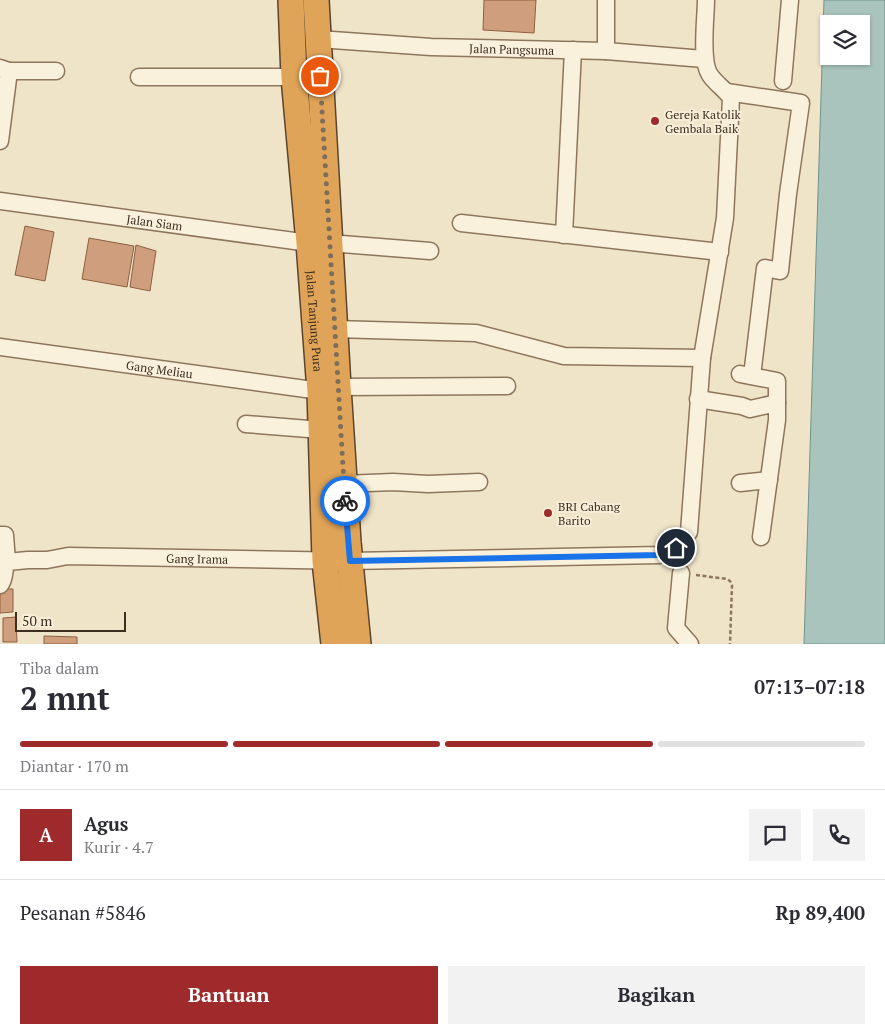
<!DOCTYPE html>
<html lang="id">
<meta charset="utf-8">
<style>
body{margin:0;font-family:"PT Serif",serif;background:#f2f2f3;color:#2b2b33;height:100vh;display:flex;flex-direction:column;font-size:19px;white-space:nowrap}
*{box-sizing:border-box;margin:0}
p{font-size:16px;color:#7c7c81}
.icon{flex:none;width:28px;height:28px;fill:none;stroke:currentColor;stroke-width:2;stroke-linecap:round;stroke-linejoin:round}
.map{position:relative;height:644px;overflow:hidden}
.panel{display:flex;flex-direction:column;background:#fff;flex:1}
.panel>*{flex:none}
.controls{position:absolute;left:820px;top:15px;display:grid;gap:10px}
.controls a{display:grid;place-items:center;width:50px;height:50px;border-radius:0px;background:#fff;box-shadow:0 1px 4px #0004;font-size:25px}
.scale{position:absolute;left:15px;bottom:12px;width:111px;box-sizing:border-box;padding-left:5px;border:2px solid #3d2e20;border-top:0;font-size:14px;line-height:18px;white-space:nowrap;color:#3d2e20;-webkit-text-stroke:4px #f7eed8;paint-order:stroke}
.pin{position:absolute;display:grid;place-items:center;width:42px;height:42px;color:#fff;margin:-21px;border:2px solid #fff;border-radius:50%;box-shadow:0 1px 5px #0007}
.courier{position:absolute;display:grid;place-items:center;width:50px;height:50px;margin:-25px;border:4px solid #1a73e8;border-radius:50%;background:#fff;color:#222;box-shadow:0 1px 6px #0007}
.summary em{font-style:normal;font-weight:600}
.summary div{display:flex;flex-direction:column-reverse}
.summary{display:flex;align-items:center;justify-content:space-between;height:85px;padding:0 20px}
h1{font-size:32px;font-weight:600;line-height:38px}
.bar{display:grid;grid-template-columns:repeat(4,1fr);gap:8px 5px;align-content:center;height:60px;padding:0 20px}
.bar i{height:6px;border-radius:4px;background:#e1e1e2}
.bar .on{background:#9e2a2b}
.bar p{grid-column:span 4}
.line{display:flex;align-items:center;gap:12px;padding:0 20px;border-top:1px solid #e1e1e2}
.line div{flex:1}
.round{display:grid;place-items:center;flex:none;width:52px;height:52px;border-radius:0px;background:#f2f2f3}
.button{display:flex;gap:10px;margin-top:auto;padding:10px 20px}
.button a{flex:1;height:58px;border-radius:0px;background:#9e2a2b;color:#fff;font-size:20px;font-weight:600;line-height:58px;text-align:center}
.button a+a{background:#f2f2f3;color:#2b2b33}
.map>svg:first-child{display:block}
</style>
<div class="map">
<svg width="885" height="644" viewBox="0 0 885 644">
<rect width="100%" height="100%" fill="#f0e4c8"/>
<!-- water -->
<path fill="#a9c4bc" stroke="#6f938a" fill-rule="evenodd" d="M824 0H885V644H804ZM829 24H861V56H829Z"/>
<!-- building -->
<g fill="#cf9f7d" stroke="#8d5f41">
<path d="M484 0H536L534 33 483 30Z"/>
<path d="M25 226 54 232 45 281 15 275Z"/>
<path d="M89 238 134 246 127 287 82 279Z"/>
<path d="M136 245 156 251 150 291 130 287Z"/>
<path d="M0 589H13V612L0 613Z"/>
<path d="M16 617 17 642H3V618Z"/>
<path d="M44 636 77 637V644H44Z"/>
</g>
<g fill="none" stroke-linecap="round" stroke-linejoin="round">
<defs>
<g id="minor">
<path id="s1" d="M318 39 431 47 606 51 704 59"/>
<path d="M606 51V0"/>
<path d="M0 68 9 71 0 141"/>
<path d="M9 71H56"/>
<path d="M139 77H294"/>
<path d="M783 81 790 0"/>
<path d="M727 92 801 103 788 194 780 271 765 268 752 376"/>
<path id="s2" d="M0 201 309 243"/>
<path d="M461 223 720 252"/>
<path d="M564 235 573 50"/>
<path d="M329 243 430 251"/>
<path d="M334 329 476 333 564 356 702 358"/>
<path id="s3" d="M0 347 320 391"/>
<path d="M740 374 777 381V403"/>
<path d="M338 387 507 386"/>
<path d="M698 399 742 406 750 409 777 403V420L761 537"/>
<path d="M246 424 321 430"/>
<path d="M740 483 769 480"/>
<path d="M344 484 393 482 428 484 479 482"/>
<path d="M0 535H5L7 562"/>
<path d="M681 573 676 628 690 644"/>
<path id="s4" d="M0 585C6 578 3 570 7 562L28 560H47L68 556 350 561 659 555 676 548 689 532 702 358 725 218 731 98C725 89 716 84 710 75 700 61 706 17 706 0"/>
</g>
<g id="highway">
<path id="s5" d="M291 0 294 77 309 243 320 391 325 561 334 644"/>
<path d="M316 0 338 387 348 542 358 644"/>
</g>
</defs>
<!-- minor casing -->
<use href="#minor" stroke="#8d765c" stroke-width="19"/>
<!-- highway casing -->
<use href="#highway" stroke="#5b4430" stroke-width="28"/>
<!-- path -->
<path stroke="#8d765c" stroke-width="2.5" stroke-dasharray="4 2.5" stroke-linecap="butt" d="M696 575 727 579 730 581 732 585 730 644"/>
<!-- minor -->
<use href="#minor" stroke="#faf1dc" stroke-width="16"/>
<!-- highway -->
<use href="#highway" stroke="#e0a458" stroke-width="25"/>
</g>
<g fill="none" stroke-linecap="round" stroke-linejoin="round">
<!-- done -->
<path stroke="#7c6e5b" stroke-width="5" stroke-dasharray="0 9" d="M320 76 345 501"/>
<!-- route -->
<path stroke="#1a73e8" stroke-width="6" d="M345 501 350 561 659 555 676 548"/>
</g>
<!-- markers -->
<g fill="#9e2a2b" stroke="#f7eed8" stroke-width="2">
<circle cx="655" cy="121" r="5"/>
<circle cx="548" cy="513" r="5"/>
</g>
<g text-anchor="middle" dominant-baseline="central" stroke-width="4" stroke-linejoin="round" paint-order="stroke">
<!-- street labels -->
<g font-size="12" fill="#3d2e20" stroke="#f7eed8">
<text stroke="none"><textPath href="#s1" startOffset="194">Jalan Pangsuma</textPath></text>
<text stroke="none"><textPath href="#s2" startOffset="156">Jalan Siam</textPath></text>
<text stroke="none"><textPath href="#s5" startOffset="322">Jalan Tanjung Pura</textPath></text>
<text stroke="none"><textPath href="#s3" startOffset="161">Gang Meliau</textPath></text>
<text stroke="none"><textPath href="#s4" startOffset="215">Gang Irama</textPath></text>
</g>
<!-- poi labels -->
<g font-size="12" fill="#3d2e20" stroke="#f7eed8" text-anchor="start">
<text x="665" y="114">Gereja Katolik<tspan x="665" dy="14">Gembala Baik</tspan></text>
<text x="558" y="506">BRI Cabang<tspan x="558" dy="14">Barito</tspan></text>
</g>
</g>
</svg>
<div class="controls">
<a><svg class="icon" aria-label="layers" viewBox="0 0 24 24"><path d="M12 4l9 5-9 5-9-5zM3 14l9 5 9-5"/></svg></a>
</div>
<div class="scale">50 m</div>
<div class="pin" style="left:320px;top:76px;background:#ea580c"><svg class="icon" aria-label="bag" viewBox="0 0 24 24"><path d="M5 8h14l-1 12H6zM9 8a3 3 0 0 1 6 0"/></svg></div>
<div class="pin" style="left:676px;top:548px;background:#1f2937"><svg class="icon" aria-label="home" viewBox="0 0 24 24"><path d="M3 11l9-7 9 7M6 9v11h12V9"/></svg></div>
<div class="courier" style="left:345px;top:501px"><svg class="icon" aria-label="bike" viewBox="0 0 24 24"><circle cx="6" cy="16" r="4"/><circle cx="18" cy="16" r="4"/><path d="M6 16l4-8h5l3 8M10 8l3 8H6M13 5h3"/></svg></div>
</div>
<section class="panel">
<div class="summary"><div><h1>2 mnt</h1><p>Tiba dalam</p></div><em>07:13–07:18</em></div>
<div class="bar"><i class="on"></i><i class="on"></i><i class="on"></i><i></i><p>Diantar · 170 m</p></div>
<div class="line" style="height:90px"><b class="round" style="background:#9e2a2b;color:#fff">A</b><div><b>Agus</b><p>Kurir · 4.7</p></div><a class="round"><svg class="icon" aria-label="chat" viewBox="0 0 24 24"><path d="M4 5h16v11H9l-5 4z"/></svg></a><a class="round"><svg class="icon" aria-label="phone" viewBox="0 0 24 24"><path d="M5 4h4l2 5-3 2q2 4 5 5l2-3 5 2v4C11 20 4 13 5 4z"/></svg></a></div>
<div class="line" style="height:65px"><div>Pesanan #5846</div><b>Rp 89,400</b></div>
<div class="button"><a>Bantuan</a><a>Bagikan</a></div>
</section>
